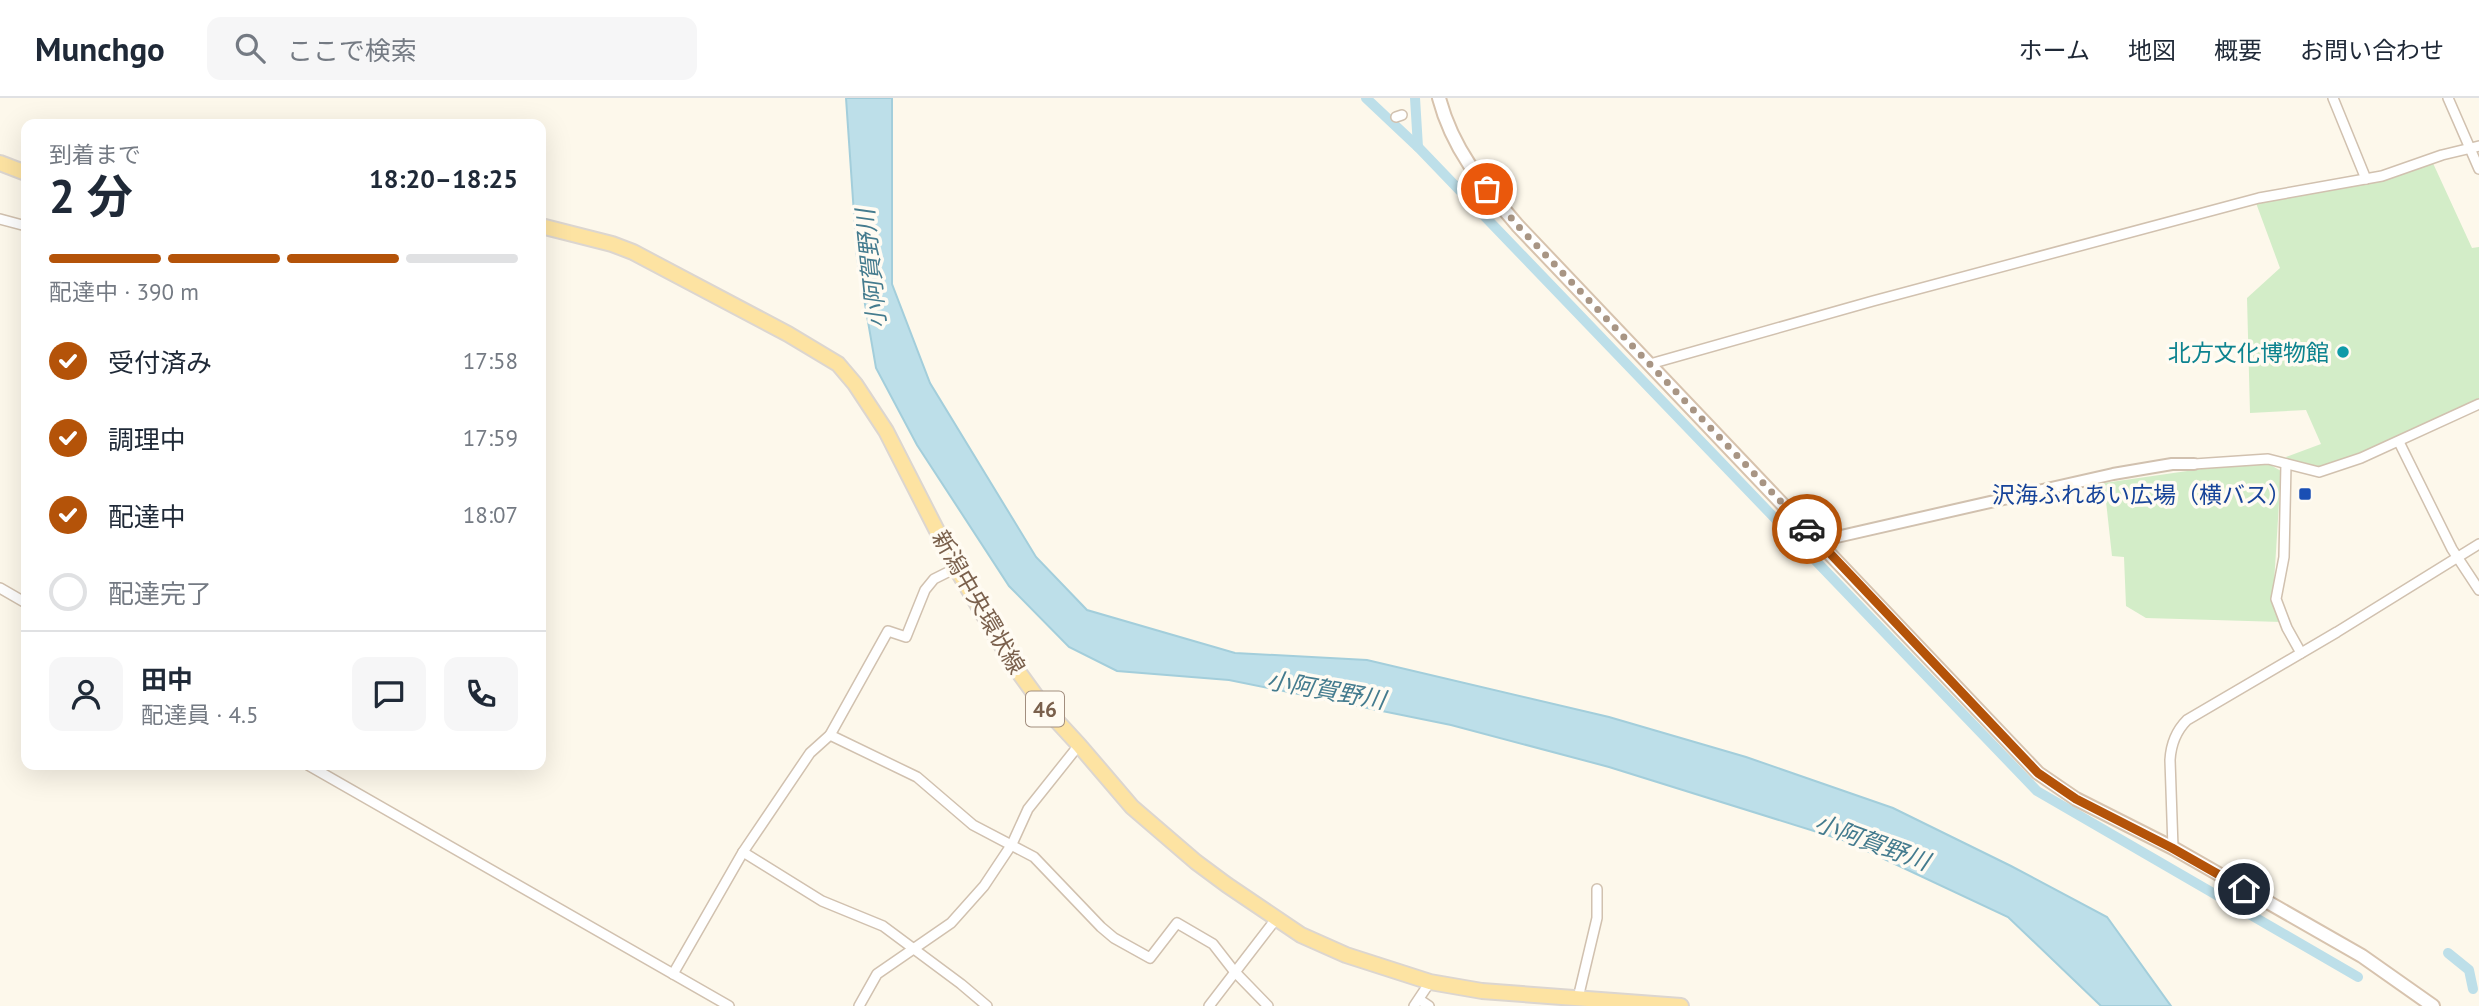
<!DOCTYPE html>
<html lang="ja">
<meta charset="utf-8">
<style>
body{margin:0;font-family:"PT Sans","Noto Sans JP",sans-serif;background:#f6f6f7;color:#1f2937;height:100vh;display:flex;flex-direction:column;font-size:26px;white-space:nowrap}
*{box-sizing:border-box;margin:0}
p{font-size:23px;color:#747a83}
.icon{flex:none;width:38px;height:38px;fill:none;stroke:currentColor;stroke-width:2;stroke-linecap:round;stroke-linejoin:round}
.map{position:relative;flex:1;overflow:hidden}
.drawer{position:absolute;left:21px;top:21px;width:525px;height:651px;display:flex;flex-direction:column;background:#fff;border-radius:14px;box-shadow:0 7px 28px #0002}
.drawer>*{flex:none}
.pin{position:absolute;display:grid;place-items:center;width:60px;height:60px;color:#fff;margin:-30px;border:4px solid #fff;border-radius:50%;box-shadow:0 2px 7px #0007}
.courier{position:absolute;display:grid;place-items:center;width:70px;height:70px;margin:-35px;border:5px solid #b45309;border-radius:50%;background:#fff;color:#222;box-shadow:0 2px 9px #0007}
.overview em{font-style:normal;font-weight:700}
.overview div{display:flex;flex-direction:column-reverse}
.overview{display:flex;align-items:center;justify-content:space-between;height:119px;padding:0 28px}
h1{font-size:46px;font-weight:700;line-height:52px}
.bar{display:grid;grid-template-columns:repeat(4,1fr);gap:10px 7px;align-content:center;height:84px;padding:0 28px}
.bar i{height:9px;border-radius:5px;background:#e0e1e3}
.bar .current{background:#b45309}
.bar p{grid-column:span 4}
.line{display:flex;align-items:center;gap:18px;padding:0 28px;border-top:2px solid #e0e1e3}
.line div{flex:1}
.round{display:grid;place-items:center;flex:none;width:74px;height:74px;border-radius:14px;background:#f6f6f7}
ol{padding:0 28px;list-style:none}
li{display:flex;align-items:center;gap:21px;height:77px}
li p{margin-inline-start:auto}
li .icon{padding:7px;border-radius:50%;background:#b45309;color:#fff;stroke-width:4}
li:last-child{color:#747a83}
li i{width:38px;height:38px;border:4px solid #e0e1e3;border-radius:50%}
header{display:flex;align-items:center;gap:42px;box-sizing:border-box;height:98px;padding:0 35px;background:#fff;border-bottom:2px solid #e0e1e3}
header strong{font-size:33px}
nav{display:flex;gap:38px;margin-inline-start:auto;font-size:24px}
.search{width:490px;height:63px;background:#f6f6f7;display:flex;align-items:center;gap:18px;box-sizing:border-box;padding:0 24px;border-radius:14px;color:#747a83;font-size:26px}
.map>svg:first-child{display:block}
</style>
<header>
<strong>Munchgo</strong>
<div class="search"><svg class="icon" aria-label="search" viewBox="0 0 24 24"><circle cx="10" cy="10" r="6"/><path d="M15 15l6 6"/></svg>ここで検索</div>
<nav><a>ホーム</a><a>地図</a><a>概要</a><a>お問い合わせ</a></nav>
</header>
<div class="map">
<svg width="2479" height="908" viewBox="0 0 2479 908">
<rect width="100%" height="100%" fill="#fdf8eb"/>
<!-- green -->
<g fill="#d3edc8">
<path d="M2432 63 2472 150 2479 149V300L2358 357 2300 374 2286 359 2321 346 2306 312 2250 315 2247 200 2280 170 2256 105Z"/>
<path d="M2267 365 2281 373 2273 501 2282 524 2146 520 2126 508 2124 459 2112 458 2104 385 2215 369Z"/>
</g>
<!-- water -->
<path fill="#bddfe9" stroke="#a3cedb" stroke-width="2" d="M846 0H892V186L930 285 1036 459 1087 512 1235 555 1367 562 1609 619 1746 659 1893 710 2011 768 2107 819 2171 908H2101L2008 819 1846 743 1609 669 1451 627 1229 582 1117 573 1069 549 1009 488 917 347 876 270 857 160Z"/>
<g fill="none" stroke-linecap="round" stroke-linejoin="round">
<!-- canal -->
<g stroke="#bddfe9" stroke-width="10">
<path d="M1366 0 1418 49 2037 693 2358 879"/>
<path d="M1415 0 1418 49"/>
<path d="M2448 855 2469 872 2473 891"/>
</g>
<defs>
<g id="minor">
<path d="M2333 0 2366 81"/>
<path d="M2448 0 2479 71"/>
<path d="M1396 19 1402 17"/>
<path d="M0 121 26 128"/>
<path d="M1650 266 1873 203 2259 100 2382 78 2442 57 2479 48"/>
<path d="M2399 344 2452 451 2479 492"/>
<path d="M2194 366 2268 361 2319 374 2361 360 2479 306"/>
<path d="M2286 366 2284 459 2276 501 2287 530 2301 555"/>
<path d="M0 490 26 505"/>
<path d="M830 637 917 679 973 727 1034 759 1101 829 1114 840 1150 860 1177 825 1213 846 1234 873 1268 908"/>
<path d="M308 667 729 908"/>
<path d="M2173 750 2170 662C2171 645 2176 633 2187 622L2337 534 2479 446"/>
<path d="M743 754 822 803 883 828 961 886 987 908"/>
<path d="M673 876 743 754 810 655 830 637 888 533 906 539 925 492 934 481 956 470"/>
<path d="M1578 900 1597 820V791"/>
<path d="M1420 902 1429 908"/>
<path d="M859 908 877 876 951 825 984 788 1012 746 1028 711 1079 647"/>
<path d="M1209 908 1276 821"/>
<path d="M1414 908 1430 884"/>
</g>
<path id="tertiary" d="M1819 443 2113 376 2172 366H2194"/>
<path id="secondary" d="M1439 0C1453 53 1483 87 1518 128L2038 675 2076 701 2173 750 2362 858 2433 908"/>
<g id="primary">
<path d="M0 65 26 75"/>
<path d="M541 128 612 146 633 154 788 236 838 266 855 286 886 333 956 470 1012 565 1044 609 1079 647 1132 709 1196 764 1227 787 1301 837 1346 857 1430 884 1482 893 1681 908"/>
</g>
</defs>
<!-- minor casing -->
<use href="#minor" stroke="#d1c1af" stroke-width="12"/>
<!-- tertiary casing -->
<use href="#tertiary" stroke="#d1c1af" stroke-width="14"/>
<!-- secondary casing -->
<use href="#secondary" stroke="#d7c3ae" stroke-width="16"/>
<!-- primary casing -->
<use href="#primary" stroke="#dcd6d0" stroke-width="18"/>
<!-- minor -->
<use href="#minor" stroke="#fff" stroke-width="9"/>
<!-- tertiary -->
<use href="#tertiary" stroke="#fff" stroke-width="10"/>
<!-- secondary -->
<use href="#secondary" stroke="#fff" stroke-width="12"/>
<!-- primary -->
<use href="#primary" stroke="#fde3a2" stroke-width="14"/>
</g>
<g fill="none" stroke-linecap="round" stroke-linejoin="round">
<!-- done -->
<path stroke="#a89584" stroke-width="7" stroke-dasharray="0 12.6" d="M1487 91 1518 128 1807 431"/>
<!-- route -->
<path stroke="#b45309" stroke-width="9" d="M1807 431 2038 675 2076 701 2172 750 2244 791"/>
</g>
<!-- markers -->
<circle fill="#0f9aa8" stroke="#fffbf2" stroke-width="2.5" cx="2343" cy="254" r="7"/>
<rect fill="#1a4fb4" stroke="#fffbf2" stroke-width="2.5" x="2298" y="389" width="14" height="14" rx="3.5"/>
<g text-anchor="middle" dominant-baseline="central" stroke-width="7" stroke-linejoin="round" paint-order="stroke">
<!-- shield labels -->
<rect fill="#fffbf2" stroke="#a28e7e" stroke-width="2" x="1026" y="593.5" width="38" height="35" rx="5"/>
<g font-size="21" font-weight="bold" fill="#7a604c">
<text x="1045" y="611">46</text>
</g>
<!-- culture labels -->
<g font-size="23" fill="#0d838f" stroke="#fffbf2" text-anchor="end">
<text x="2329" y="254">北方文化博物館</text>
</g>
<!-- transit labels -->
<g font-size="23" fill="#164399" stroke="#fffbf2" text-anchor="end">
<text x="2291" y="396">沢海ふれあい広場（横バス）</text>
</g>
<!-- street labels -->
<g font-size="23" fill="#7a604c" stroke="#fffbf2">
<text transform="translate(979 504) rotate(60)">新潟中央環状線</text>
</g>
<!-- water labels -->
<g font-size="24" font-style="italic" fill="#447b8e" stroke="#fffbf2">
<text transform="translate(871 171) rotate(-96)">小阿賀野川</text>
<text transform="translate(1326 592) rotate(10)">小阿賀野川</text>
<text transform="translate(1872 744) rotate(20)">小阿賀野川</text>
</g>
</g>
</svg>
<div class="pin" style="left:1487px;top:91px;background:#ea580c"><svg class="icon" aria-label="bag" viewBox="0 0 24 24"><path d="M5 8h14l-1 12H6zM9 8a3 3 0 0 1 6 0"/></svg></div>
<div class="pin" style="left:2244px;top:791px;background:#1f2937"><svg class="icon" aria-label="home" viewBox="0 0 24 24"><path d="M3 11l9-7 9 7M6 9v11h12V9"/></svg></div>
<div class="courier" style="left:1807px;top:431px"><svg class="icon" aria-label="car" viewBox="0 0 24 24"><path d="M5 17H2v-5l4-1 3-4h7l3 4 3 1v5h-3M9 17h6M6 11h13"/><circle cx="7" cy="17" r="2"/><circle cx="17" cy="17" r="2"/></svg></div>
<section class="drawer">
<div class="overview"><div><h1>2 分</h1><p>到着まで</p></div><em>18:20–18:25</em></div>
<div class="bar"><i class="current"></i><i class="current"></i><i class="current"></i><i></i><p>配達中 · 390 m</p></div>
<ol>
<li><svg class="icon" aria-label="check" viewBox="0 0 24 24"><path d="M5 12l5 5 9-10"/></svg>受付済み<p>17:58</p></li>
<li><svg class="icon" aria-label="check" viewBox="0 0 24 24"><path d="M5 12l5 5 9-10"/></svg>調理中<p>17:59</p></li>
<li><svg class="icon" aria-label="check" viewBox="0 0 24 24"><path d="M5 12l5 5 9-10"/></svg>配達中<p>18:07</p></li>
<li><i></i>配達完了</li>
</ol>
<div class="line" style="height:126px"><a class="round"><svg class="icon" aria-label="person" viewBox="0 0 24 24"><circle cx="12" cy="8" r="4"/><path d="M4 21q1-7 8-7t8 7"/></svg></a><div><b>田中</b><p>配達員 · 4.5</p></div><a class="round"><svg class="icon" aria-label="chat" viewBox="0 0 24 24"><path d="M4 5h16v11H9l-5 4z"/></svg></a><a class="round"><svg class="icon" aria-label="phone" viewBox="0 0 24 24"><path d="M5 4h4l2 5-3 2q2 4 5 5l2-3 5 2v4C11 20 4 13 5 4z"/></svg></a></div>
</section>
</div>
